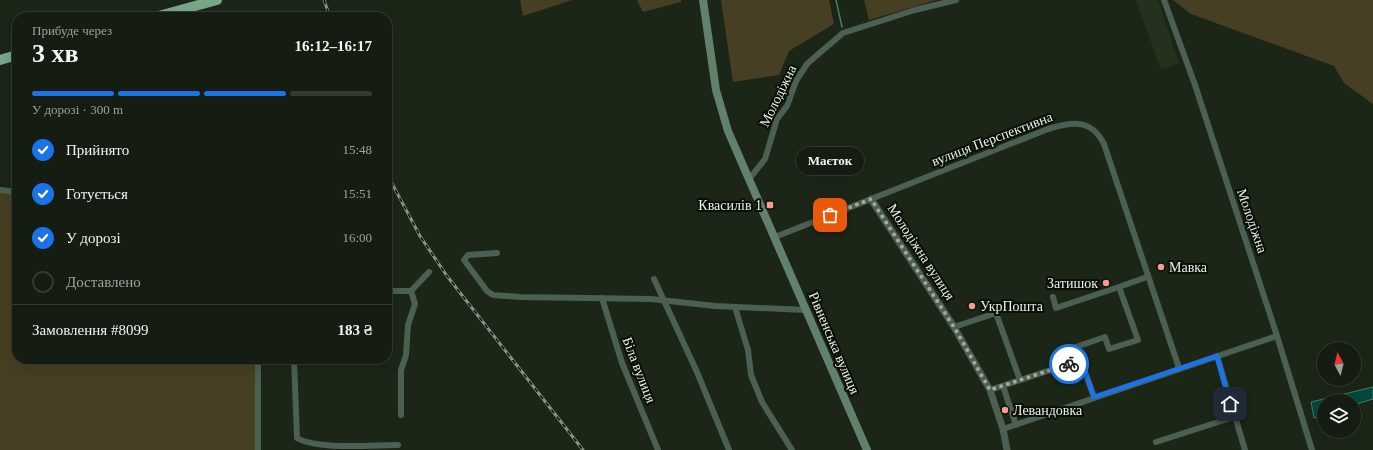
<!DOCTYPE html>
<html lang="uk">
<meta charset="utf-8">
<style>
body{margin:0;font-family:Georgia,serif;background:#22291f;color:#f1f3f6;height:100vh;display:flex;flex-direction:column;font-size:15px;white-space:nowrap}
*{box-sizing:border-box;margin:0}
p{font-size:13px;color:#9da19f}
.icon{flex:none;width:22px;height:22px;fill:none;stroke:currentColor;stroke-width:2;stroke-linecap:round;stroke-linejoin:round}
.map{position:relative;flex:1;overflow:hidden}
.panel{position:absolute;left:12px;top:12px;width:380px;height:352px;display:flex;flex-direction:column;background:#151c11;border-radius:16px;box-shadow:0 4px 16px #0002,0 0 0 1px #343a31}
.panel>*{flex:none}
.needle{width:26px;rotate:353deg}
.fabs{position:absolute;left:1317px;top:342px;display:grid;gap:8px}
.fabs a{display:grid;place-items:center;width:44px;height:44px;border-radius:50%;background:#151c11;box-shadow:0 4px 16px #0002,0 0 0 1px #343a31;font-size:20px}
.pin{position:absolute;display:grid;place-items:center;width:34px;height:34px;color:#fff;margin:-17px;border-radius:8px;box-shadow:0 2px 6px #0006}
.courier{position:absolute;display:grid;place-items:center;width:40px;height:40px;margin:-20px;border:3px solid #1a73e8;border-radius:50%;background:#fff;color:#222;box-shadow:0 1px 5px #0007}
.bubble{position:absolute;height:28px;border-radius:14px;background:#151c11;box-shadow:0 4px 16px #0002,0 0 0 1px #343a31;font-size:13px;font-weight:700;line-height:28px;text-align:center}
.summary em{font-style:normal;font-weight:700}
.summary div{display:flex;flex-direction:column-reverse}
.summary{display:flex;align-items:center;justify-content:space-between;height:68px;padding:0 20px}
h1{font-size:26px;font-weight:700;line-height:30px}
.bar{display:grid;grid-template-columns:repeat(4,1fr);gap:6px 4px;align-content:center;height:48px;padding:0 20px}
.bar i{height:5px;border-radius:3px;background:#343a31}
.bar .on{background:#1a73e8}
.bar p{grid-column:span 4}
.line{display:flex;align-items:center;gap:10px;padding:0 20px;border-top:1px solid #343a31}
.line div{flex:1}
ol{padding:0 20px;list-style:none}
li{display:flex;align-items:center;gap:12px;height:44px}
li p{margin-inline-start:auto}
li .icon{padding:4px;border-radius:50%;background:#1a73e8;color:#fff;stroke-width:4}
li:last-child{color:#9da19f}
li i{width:22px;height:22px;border:2px solid #343a31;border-radius:50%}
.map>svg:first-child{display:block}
</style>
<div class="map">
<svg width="1373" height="450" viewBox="0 0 1373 450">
<rect width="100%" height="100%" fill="#1c2617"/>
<!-- built -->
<path fill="#23311d" d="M1136 0H1158L1179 63 1161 70Z"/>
<!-- green -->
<g fill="#473f23">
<path d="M520 0H572L523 16Z"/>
<path d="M637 0H681V2L643 12Z"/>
<path d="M721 0H829L834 24 789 51 779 75 733 82Z"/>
<path d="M864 0H937L869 20Z"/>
<path d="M1173 0H1373V104L1344 83 1334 66 1191 14Z"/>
<path d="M0 190 17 192V359H258V450H0Z"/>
</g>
<!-- water -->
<path fill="#004a3e" stroke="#467d71" d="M1373 387V399L1354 405V401H1324V415L1314 418 1311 402Z"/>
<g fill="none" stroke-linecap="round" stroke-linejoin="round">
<!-- stream -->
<path stroke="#467d71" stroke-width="1.5" d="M836 0 842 27"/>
<!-- minor -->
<g stroke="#4b5f52" stroke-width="6">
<path d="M1164 0 1195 85 1277 336 1312 450"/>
<path d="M750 178 765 159 777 119 787 106 796 81 807 64 816 56 843 33 915 10 956 0"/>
<path d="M0 190 17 192"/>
<path d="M775 237 1048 129C1072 122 1091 118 1104 144L1179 368"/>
<path d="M497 253 468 255 464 260 487 291 493 295 520 297 651 299 715 306 806 310"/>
<path d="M654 279 697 372 729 450"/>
<path d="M387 291H411L429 272"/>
<path d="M1053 297 1056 308 1119 287"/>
<path d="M602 298 622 363 658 450"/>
<path d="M735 307 748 350 751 375 762 402 792 450"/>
<path d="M954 327 996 313 1020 380"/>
<path d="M1217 356 1245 450"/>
<path d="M258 359V450"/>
<path d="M294 359 297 438C317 450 373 445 398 445"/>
<path d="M1003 386 1016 425"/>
<path d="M990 390 1081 360"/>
<path d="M1094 397 1076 347 1105 337 1109 349 1138 340 1119 287 1147 277"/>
<path d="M401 415V370L406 355 408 325 415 304 411 291"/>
<path d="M1003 429 1277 336"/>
<path d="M1156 442 1234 417"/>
</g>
<!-- tertiary -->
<path stroke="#4b5f52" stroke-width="7" d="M871 199 954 327 990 390 1003 429 1007 450"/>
<!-- secondary -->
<path stroke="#61806d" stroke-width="8" d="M703 0 716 90 728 131 867 450"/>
<!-- trunk -->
<g stroke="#7aa68a" stroke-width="10">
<path d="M155 17 217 0"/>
<path d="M0 60 17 55"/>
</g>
<defs>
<g id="rail">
<path d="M324 0 330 17"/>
<path d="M387 174 420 236 447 276 583 450"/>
</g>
</defs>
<!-- rail casing -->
<use href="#rail" stroke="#899285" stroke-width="3"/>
<!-- rail -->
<use href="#rail" stroke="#090e07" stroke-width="1.5" stroke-dasharray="4.5" stroke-linecap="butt"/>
</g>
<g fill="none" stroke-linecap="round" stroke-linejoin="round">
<!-- done -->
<path stroke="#a3ab9f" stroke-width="4" stroke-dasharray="0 7.2" d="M830 215 871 199 954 327 990 390 1069 364"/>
<!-- route -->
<path stroke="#1a73e8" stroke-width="5" d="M1069 364 1081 360 1094 397 1217 356 1230 404"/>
</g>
<!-- markers -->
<g fill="#f49d8d" stroke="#090e07" stroke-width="1.5">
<rect x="766" y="201" width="8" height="8" rx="2"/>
<circle cx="1161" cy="267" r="4"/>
<circle cx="1106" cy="283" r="4"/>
<circle cx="972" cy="306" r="4"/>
<circle cx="1005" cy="410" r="4"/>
</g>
<g text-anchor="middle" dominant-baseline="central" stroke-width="4" stroke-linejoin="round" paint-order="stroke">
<!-- street labels -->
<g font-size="14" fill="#ebf3e8" stroke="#090e07">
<text transform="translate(778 96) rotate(-64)">Молодіжна</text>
<text transform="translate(992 139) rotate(-21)">вулиця Перспективна</text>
<text transform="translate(1252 221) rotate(71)">Молодіжна</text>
<text transform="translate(921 252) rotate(57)">Молодіжна вулиця</text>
<text transform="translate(834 343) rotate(67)">Рівненська вулиця</text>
<text transform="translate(639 370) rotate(69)">Біла вулиця</text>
</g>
<!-- poi labels -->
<g font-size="14" fill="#ebf3e8" stroke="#090e07" text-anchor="start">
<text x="762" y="205" text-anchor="end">Квасилів 1</text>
<text x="1169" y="267">Мавка</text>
<text x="1098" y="283" text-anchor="end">Затишок</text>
<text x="980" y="306">УкрПошта</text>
<text x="1013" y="410">Левандовка</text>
</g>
</g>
</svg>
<div class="fabs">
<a><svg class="needle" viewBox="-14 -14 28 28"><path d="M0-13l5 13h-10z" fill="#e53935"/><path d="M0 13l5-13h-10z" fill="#9da19f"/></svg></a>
<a><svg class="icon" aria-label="layers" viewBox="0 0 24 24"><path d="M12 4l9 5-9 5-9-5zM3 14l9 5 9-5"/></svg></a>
</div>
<div class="pin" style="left:830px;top:215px;background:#ea580c"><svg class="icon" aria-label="bag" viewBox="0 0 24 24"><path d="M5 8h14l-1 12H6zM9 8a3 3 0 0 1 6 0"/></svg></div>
<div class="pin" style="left:1230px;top:404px;background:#1f2937"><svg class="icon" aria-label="home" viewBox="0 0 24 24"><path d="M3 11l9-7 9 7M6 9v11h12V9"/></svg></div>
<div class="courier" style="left:1069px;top:364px"><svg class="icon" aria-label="bike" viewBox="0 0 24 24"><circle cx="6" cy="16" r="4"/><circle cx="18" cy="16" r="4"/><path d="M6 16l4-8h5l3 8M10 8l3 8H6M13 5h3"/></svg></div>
<div class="bubble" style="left:796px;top:147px;width:68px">Маєток</div>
<section class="panel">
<div class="summary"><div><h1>3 хв</h1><p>Прибуде через</p></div><em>16:12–16:17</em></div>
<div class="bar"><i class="on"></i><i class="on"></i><i class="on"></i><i></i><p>У дорозі · 300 m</p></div>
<ol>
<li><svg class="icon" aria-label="check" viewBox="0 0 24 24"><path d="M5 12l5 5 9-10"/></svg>Прийнято<p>15:48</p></li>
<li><svg class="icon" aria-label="check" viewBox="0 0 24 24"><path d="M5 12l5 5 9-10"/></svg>Готується<p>15:51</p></li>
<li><svg class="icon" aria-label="check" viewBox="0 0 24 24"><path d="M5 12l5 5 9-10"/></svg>У дорозі<p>16:00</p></li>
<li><i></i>Доставлено</li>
</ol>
<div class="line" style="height:52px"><div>Замовлення #8099</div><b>183 ₴</b></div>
</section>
</div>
